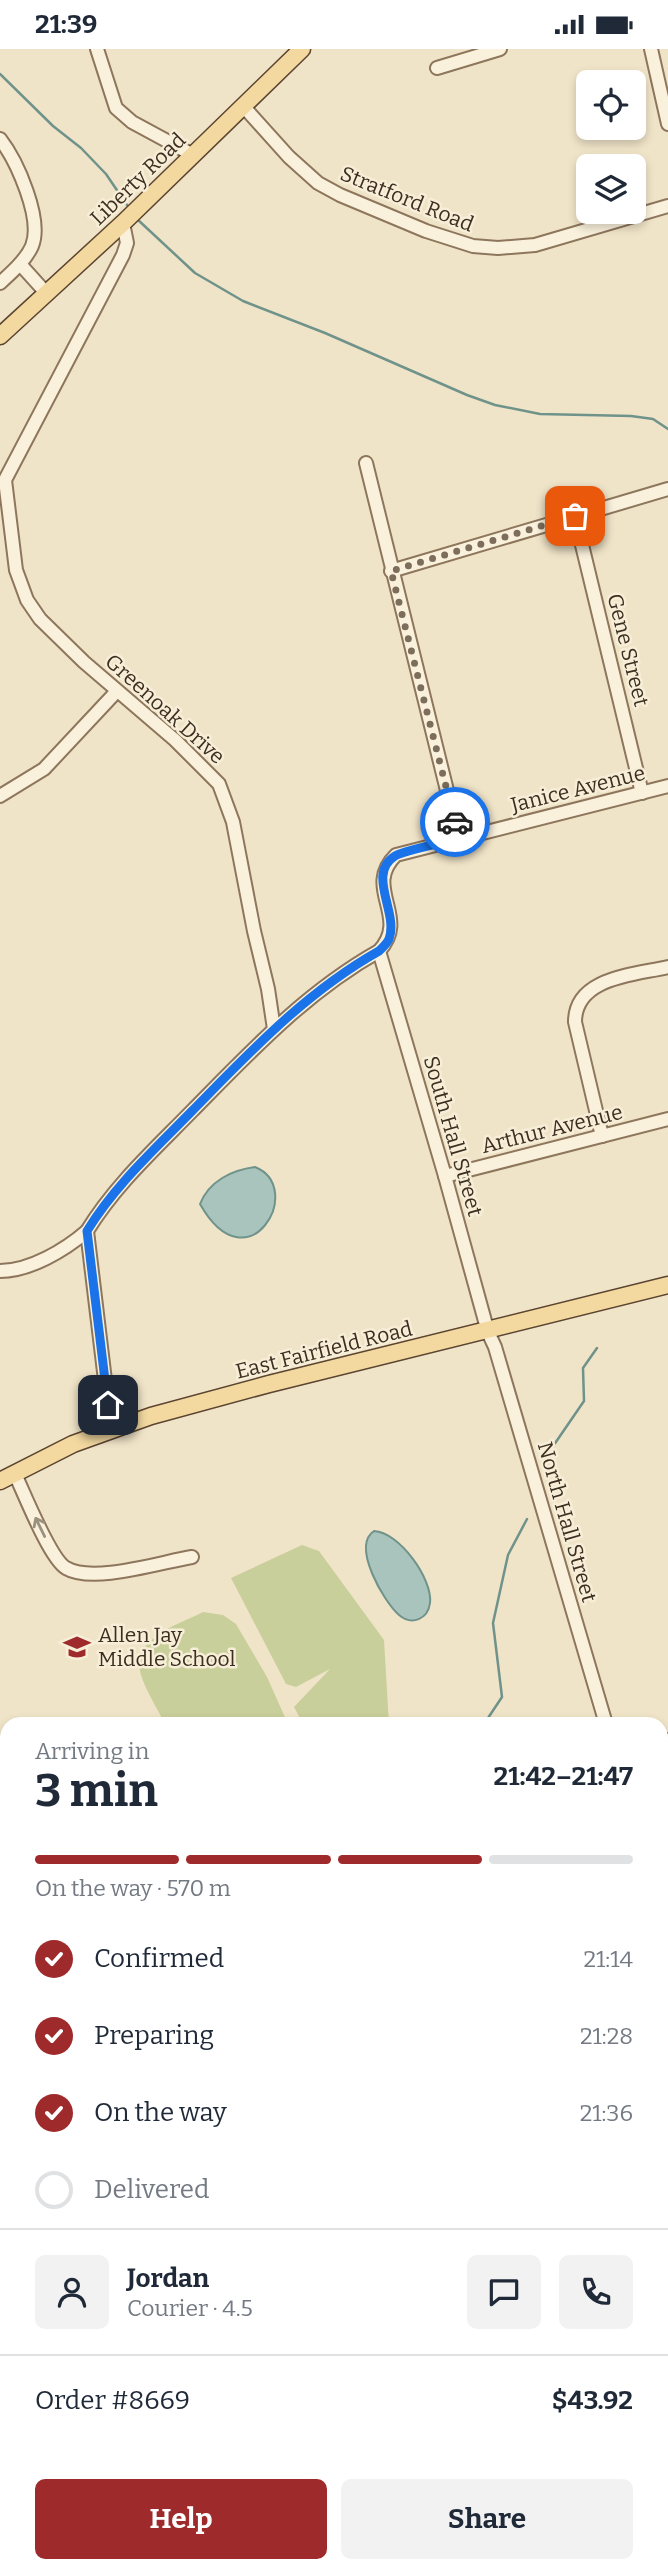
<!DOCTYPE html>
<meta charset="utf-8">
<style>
body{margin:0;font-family:Bitter,serif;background:#f2f2f3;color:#1f2937;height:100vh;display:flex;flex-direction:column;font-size:26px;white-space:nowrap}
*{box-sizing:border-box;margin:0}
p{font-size:23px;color:#747a83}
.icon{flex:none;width:38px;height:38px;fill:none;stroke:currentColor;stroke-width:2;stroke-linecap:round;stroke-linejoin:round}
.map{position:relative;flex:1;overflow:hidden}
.sheet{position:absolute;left:0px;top:1668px;width:668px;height:856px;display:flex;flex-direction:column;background:#fff;border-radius:21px 21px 0 0;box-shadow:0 4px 10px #0003}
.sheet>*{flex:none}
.controls{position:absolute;left:576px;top:21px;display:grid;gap:14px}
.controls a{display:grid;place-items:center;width:70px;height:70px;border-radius:10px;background:#fff;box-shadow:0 4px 10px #0003;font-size:35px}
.pin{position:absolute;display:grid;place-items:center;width:60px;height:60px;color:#fff;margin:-30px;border-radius:14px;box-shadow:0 4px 10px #0006}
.courier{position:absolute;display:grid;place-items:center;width:70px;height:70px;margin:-35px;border:5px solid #1a73e8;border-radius:50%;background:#fff;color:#222;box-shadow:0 2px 9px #0007}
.headline em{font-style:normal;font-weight:700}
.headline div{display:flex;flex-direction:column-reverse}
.headline{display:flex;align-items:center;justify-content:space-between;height:119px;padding:0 35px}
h1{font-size:46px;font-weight:700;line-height:52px}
.bar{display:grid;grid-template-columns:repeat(4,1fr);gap:10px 7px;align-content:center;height:84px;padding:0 35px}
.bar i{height:9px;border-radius:5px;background:#e0e1e3}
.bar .current{background:#9e2a2b}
.bar p{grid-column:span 4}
.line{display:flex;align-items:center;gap:18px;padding:0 35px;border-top:2px solid #e0e1e3}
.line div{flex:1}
.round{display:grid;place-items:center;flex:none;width:74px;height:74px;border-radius:10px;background:#f2f2f3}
ol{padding:0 35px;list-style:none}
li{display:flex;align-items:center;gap:21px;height:77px}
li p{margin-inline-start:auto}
li .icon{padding:7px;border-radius:50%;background:#9e2a2b;color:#fff;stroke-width:4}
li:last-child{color:#747a83}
li i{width:38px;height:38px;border:4px solid #e0e1e3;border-radius:50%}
.action{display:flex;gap:14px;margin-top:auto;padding:14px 35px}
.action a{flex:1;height:80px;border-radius:10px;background:#9e2a2b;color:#fff;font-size:28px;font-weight:700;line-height:80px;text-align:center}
.action a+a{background:#f2f2f3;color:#1f2937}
.status{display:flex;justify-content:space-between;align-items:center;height:49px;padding:0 35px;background:#fff;direction:ltr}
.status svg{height:19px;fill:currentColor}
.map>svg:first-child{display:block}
</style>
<div class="status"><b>21:39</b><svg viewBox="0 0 49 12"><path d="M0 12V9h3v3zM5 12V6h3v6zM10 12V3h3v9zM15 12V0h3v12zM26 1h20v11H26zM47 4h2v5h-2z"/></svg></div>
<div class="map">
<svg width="668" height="2522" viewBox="0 0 668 2522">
<rect width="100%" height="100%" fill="#f0e4c8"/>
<!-- green -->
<g fill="#c9cf9b">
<path d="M302 1496 319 1502 384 1591 389 1675H303L294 1658 330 1620 296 1638 286 1635 231 1529Z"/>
<path d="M203 1563 223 1566 236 1575 267 1628 288 1675H165C157 1659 146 1642 141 1626 130 1589 178 1576 203 1563Z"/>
</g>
<!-- water -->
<g fill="#a9c4bc" stroke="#6f938a" stroke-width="2">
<path d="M255 1118C307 1139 248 1240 200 1155 209 1132 232 1121 255 1118Z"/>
<path d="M374 1482C399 1483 433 1530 430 1554 428 1570 412 1577 399 1566 384 1553 351 1497 374 1482Z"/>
</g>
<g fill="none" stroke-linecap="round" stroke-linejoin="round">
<!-- stream -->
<g stroke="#6f938a" stroke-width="2.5">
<path d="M0 25 53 77 81 99 106 125 127 156"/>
<path d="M137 170 195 224 243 252 325 284 467 346 495 356 540 365 631 367 653 370 668 380"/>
<path d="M547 1406 584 1352 583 1319 597 1299"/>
<path d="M484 1675 502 1648 493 1574 508 1506 527 1470"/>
<path d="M662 1956 668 1957"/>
<path d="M156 2522 157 2516"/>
</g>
<defs>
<g id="minor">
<path d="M97 0 116 59 132 73 193 106"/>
<path d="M651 0 668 75"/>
<path d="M437 19 500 0"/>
<path d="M244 58 289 108 318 134 340 146 426 182 473 197 498 199 535 196 668 157"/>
<path d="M0 90C17 112 43 170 32 197 26 211 11 224 0 234"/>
<path d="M123 174 127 194 123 206 5 431 16 521 27 551 40 570 84 613 175 691 219 735 233 773 254 882 268 940 274 980"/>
<path d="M20 215 47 245"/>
<path d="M366 414 459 790"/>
<path d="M575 467 642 744"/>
<path d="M391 522 668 440"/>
<path d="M0 747 44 720 117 642"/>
<path d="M379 902 445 1127 488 1283 495 1298 606 1675"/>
<path d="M602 1087 575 973C575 928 634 926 668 918"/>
<path d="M445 1127 668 1070"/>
<path d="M0 1222C30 1222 65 1201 87 1182"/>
<path d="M111 1381 87 1182C115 1136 155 1100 192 1062 250 1003 306 943 379 902 411 868 362 839 396 806L668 737"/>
<path d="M15 1425C24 1444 50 1510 66 1519 93 1535 161 1513 192 1508"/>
<path d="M662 1692 668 1691"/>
<path d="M0 1759 7 1773"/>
<path d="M662 1878 668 1900"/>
<path d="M662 2116 668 2113"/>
<path d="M549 2516 550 2522"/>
<path d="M33 2522 35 2516"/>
</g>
<g id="major">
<path d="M0 287 123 174 302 0"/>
<path d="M0 1432 73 1395 151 1367 269 1335 668 1236"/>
</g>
</defs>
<!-- minor casing -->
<use href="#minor" stroke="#8d765c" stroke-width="16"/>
<!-- major casing -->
<use href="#major" stroke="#5b4430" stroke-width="19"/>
<!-- minor -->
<use href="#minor" stroke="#faf1dc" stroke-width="12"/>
<!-- major -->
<use href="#major" stroke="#f3d9a0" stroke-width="16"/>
</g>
<!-- one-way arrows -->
<defs><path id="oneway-shaft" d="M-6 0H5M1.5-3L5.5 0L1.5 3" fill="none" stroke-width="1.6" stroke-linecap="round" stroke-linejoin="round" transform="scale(1.75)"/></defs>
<use stroke="#9c907e" href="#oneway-shaft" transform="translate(40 1478) rotate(-116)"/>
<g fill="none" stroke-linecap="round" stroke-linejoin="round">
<!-- done -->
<path stroke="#7c6e5b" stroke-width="7" stroke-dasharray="0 12.6" d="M455 773 391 522 575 467"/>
<!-- route -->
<path stroke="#1a73e8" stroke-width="9" d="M108 1356 87 1182C115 1136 155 1100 192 1062 250 1003 306 943 379 902 382 899 387 895 389 890 399 864 366 825 395 807 405 801 446 793 459 790L455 773"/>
</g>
<!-- icons -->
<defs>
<symbol id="school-bare" viewBox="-9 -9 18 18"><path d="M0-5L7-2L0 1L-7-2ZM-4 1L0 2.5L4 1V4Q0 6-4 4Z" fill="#9e2a2b" stroke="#f7eed8" stroke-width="2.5" paint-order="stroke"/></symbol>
</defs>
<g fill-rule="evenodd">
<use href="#school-bare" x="58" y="1579" width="38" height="38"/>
</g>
<g text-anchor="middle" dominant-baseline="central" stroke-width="5" stroke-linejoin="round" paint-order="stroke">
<!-- street labels -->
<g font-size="21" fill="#3d2e20" stroke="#f7eed8">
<text transform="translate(138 130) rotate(-44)">Liberty Road</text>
<text transform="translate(407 150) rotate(22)">Stratford Road</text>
<text transform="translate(628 601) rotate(76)">Gene Street</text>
<text transform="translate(165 660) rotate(42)">Greenoak Drive</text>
<text transform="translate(578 740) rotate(-14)">Janice Avenue</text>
<text transform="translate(552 1080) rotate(-14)">Arthur Avenue</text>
<text transform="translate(453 1087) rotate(74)">South Hall Street</text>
<text transform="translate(324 1301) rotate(-14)">East Fairfield Road</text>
<text transform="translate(567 1473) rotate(74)">North Hall Street</text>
</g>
<!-- poi labels -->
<g font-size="21" fill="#3d2e20" stroke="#f7eed8" text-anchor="start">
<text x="98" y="1586">Allen Jay<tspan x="98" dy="24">Middle School</tspan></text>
</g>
</g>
</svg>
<div class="controls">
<a><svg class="icon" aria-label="locate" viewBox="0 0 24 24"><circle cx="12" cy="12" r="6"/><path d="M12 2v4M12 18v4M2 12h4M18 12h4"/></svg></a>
<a><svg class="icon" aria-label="layers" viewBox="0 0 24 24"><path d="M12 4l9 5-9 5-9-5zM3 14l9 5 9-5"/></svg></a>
</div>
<div class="pin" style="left:575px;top:467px;background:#ea580c"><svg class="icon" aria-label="bag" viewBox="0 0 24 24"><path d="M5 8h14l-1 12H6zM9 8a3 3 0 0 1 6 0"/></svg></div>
<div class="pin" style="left:108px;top:1356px;background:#1f2937"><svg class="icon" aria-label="home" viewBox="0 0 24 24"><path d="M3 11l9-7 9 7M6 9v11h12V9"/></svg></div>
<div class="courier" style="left:455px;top:773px"><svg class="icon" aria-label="car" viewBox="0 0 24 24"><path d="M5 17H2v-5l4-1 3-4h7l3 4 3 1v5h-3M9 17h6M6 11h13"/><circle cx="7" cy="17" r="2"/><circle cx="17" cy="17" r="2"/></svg></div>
<section class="sheet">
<div class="headline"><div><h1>3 min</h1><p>Arriving in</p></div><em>21:42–21:47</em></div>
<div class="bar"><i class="current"></i><i class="current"></i><i class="current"></i><i></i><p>On the way · 570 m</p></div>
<ol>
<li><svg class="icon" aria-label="check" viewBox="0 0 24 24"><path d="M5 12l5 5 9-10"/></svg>Confirmed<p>21:14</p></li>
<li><svg class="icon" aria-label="check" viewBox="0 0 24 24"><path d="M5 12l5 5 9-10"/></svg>Preparing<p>21:28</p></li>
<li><svg class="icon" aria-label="check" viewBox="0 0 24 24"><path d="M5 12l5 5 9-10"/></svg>On the way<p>21:36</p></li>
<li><i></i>Delivered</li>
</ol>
<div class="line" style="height:126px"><a class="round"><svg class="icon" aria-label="person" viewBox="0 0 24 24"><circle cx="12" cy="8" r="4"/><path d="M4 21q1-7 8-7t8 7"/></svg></a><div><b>Jordan</b><p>Courier · 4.5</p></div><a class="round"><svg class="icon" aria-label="chat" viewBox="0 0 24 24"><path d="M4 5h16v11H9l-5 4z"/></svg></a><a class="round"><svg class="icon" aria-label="phone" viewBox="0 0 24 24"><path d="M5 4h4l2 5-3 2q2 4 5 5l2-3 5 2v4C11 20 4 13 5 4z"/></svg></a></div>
<div class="line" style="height:91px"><div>Order #8669</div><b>$43.92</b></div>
<div class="action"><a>Help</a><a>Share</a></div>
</section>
</div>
